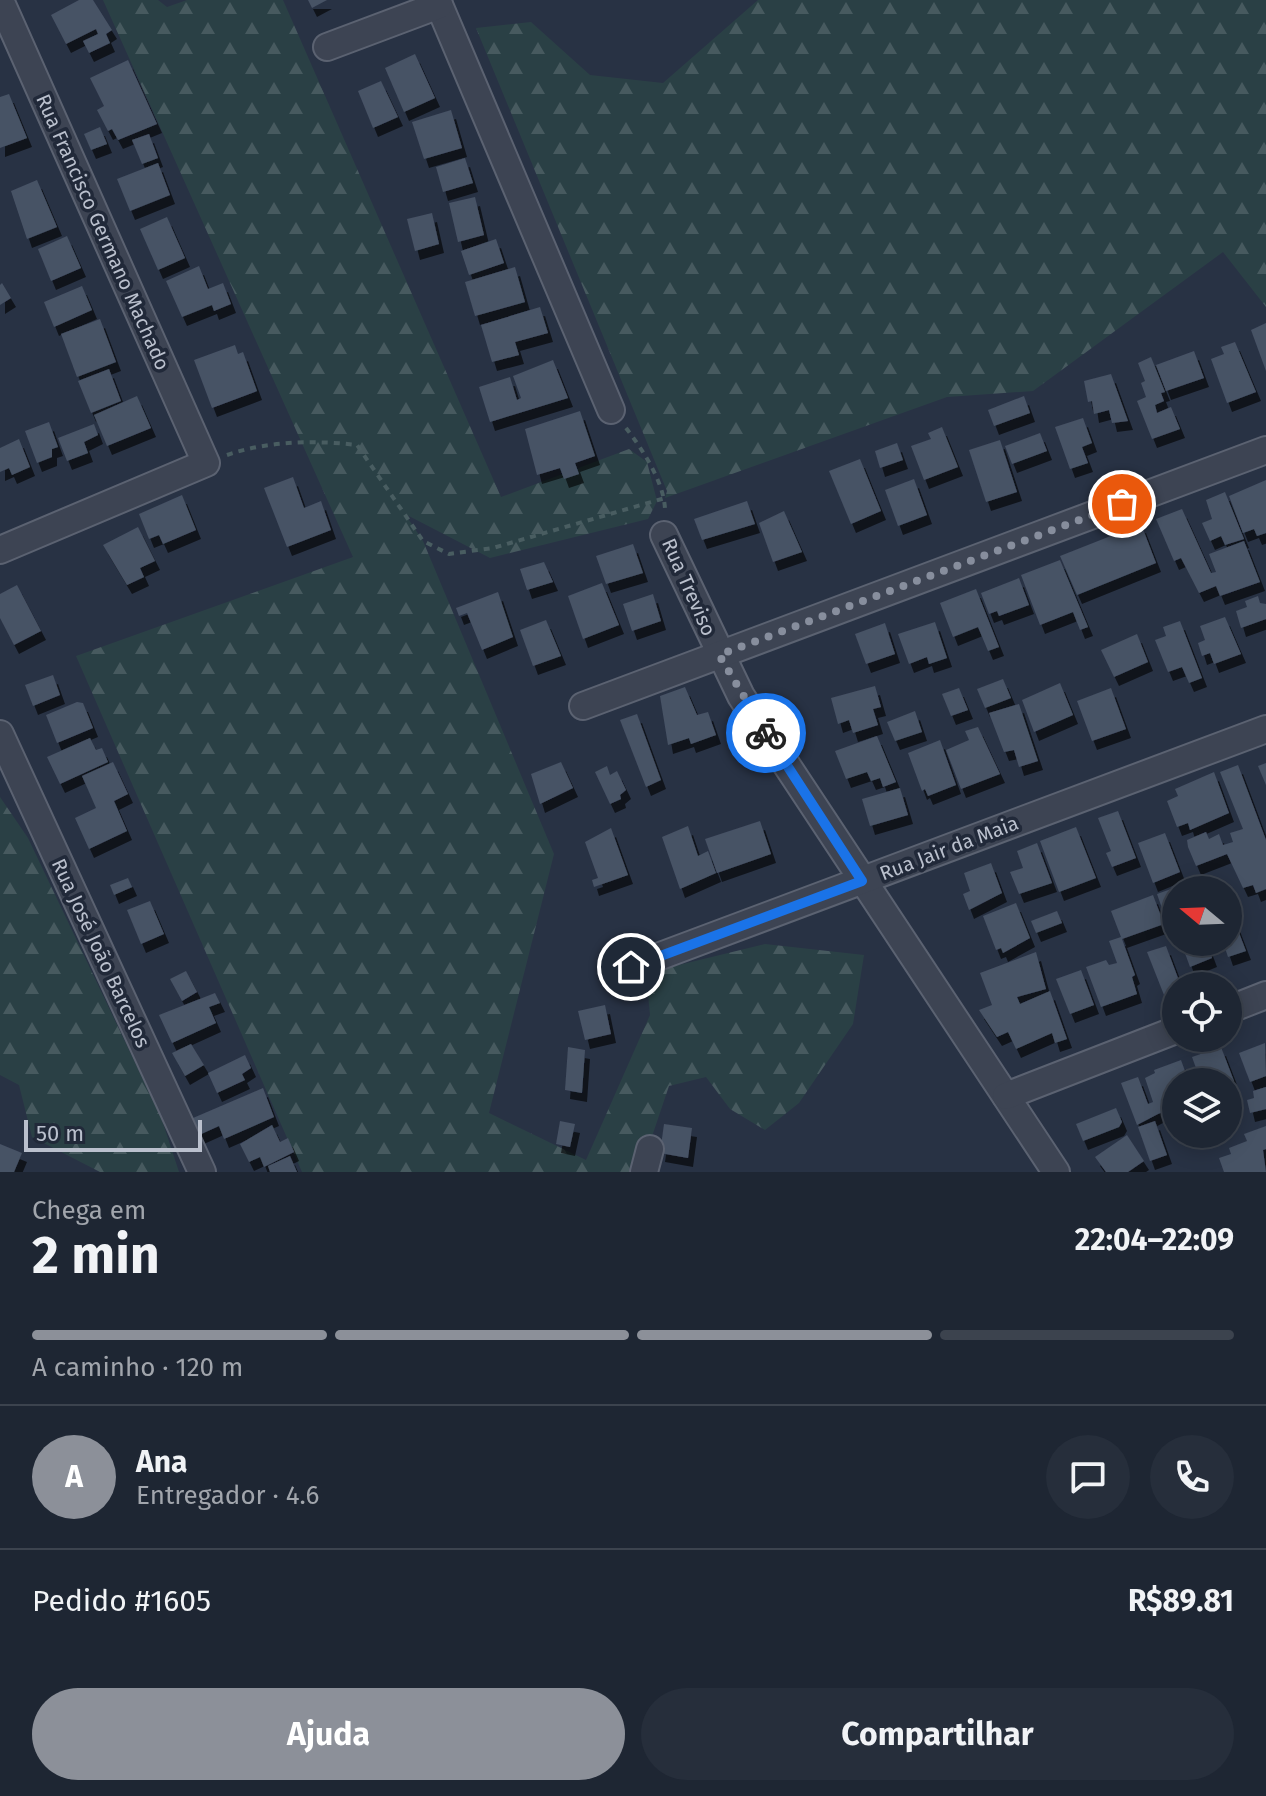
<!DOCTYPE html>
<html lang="pt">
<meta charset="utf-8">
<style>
body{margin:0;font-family:"Fira Sans",sans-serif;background:#262e3b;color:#f1f3f6;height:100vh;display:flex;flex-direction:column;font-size:30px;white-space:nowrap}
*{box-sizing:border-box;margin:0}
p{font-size:26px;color:#a1a5ac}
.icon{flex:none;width:44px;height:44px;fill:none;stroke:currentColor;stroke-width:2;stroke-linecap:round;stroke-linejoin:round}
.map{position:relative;height:1172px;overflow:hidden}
.drawer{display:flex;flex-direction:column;background:#1e2633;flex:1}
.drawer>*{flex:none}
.needle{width:52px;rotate:289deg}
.controls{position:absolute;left:1162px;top:876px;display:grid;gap:16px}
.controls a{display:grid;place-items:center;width:80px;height:80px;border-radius:50%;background:#1e2633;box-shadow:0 4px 20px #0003,0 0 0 2px #3c434e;font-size:40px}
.scale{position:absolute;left:24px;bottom:20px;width:178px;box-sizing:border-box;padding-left:8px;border:4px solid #bac0cd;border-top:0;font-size:22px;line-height:28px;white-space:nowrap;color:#bac0cd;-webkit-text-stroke:6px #212939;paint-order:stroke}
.pin{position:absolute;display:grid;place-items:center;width:68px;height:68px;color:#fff;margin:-34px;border:4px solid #fff;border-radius:50%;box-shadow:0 2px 8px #0007}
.courier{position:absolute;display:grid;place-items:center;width:80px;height:80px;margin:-40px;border:6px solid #1a73e8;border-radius:50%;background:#fff;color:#222;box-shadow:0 2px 10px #0007}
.headline em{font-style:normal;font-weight:700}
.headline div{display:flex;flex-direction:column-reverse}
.headline{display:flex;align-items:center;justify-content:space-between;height:136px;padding:0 32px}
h1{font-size:52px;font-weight:700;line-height:60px}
.bar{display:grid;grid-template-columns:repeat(4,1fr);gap:12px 8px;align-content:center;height:96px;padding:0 32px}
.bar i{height:10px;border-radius:6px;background:#3c434e}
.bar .current{background:#8c9099}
.bar p{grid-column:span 4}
.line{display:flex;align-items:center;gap:20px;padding:0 32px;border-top:2px solid #3c434e}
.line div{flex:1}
.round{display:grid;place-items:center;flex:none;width:84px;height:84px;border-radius:42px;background:#262e3b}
.cta{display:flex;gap:16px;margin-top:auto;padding:16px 32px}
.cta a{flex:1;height:92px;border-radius:48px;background:#8c9099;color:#fff;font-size:32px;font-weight:700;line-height:92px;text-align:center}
.cta a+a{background:#262e3b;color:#f1f3f6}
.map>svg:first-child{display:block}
</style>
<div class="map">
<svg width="1266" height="1172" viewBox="0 0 1266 1172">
<defs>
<pattern id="forest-firs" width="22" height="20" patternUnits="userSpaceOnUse" patternTransform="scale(2)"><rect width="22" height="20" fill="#2a4045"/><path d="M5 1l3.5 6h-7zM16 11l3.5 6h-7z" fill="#475a5f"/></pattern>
<filter id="shadow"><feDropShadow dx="5" dy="9" stdDeviation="0" flood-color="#0009"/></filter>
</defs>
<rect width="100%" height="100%" fill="#283244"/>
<!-- forest -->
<g fill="url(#forest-firs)">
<path d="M103 0H158L167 7 187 0H283L501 497 629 449 647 462 657 501 648 519 490 558 405 514 423 541 554 854 489 1113 586 1160 650 1015 646 973 765 944 864 955 853 1024 799 1103 765 1130 730 1109 706 1077 669 1086 640 1172H302L76 656 353 557Z"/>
<path d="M758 0H1266V307L1223 252 1033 391 947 397 665 498 667 491 476 28 531 22 590 75 663 83Z"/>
<path d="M0 797 28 838 161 1117 179 1172H100L32 1137 19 1085 0 1075Z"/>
</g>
<!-- building -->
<g fill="#475265" filter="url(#shadow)">
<path d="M79 0H93L112 30 106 34 110 43 89 53 83 41 98 34 96 29 66 44 51 15Z"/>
<path d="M308 0H327L312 8Z"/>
<path d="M415 54 435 98 404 112 385 68Z"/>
<path d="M128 60 157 124 118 140 112 129 108 131 97 110 104 106 90 78Z"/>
<path d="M381 81 398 117 373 128 358 91Z"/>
<path d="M9 94 27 138 0 148V97Z"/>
<path d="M451 110 462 148 424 159 412 122Z"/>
<path d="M100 127 107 144 91 150 84 134Z"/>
<path d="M149 134 158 158 142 164 132 140Z"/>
<path d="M465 158 473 183 443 192 436 167Z"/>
<path d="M158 163 170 195 130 211 117 179Z"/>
<path d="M37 180 57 227 27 239 11 191Z"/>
<path d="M475 197 484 235 458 242 449 203Z"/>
<path d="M432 213 439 244 415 251 407 219Z"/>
<path d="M167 217 185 258 158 270 140 229Z"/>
<path d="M67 236 81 268 51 281 38 249Z"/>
<path d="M496 239 504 263 469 275 461 251Z"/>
<path d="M199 266 208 289 223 283 231 304 214 311 212 305 182 317 166 281Z"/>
<path d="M515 267 525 302 475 316 465 282Z"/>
<path d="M2 283 11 298 0 305V285Z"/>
<path d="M82 286 92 310 54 327 44 302Z"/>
<path d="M540 307 548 333 515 342 519 355 492 362 481 325Z"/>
<path d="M100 319 116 362 77 377 61 334Z"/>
<path d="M1266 323V371L1251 330Z"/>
<path d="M1235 342 1256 392 1227 403 1211 359 1224 354 1221 347Z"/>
<path d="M235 345 238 354 243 352 257 391 212 408 194 360Z"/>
<path d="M1194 351 1204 378 1166 391 1156 365Z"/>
<path d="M1151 357 1165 392 1161 393 1164 401 1155 405 1157 413 1171 407 1180 429 1152 439 1137 401 1146 397 1141 383 1145 381 1138 363Z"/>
<path d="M553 360 568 398 490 422 479 387 510 377 517 400 521 398 513 376Z"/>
<path d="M109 369 121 401 91 413 78 381Z"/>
<path d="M1111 374 1128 421 1112 423 1109 410 1094 414 1092 401 1088 402 1084 381Z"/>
<path d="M137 396 151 428 107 446 94 415Z"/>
<path d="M1024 396 1030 413 994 426 988 410Z"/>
<path d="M580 411 595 456 575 463 579 474 564 479 560 468 537 475 525 429Z"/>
<path d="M1083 418 1092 443 1082 447 1088 463 1070 469 1055 427Z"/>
<path d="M49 422 58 447 52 449V457L37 463 25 431Z"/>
<path d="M94 424 98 435 84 442 88 453 67 461 58 438Z"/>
<path d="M942 427 958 467 924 480 911 446 931 439 928 433Z"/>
<path d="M1040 433 1047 451 1012 464 1005 446Z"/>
<path d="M19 439 30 467 12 475 9 468 0 472V448Z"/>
<path d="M1000 440 1017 492 986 502 969 450Z"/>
<path d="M897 443 903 460 880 468 875 451Z"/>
<path d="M860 459 881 511 851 524 829 471Z"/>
<path d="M293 477 304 508 321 501 331 530 287 547 264 488Z"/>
<path d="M914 479 927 515 898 526 885 490Z"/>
<path d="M1266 480V533L1257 536 1254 529 1243 533 1229 496Z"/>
<path d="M1225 492 1244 539 1225 545 1221 536 1210 541 1202 523 1212 519 1206 500Z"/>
<path d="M182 495 196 530 163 544 159 535 149 539 139 514Z"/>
<path d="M747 501 755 524 702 540 694 519Z"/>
<path d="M1182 509 1211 573 1216 572 1209 554 1244 541 1260 582 1220 596 1216 586 1199 593 1181 558 1174 561 1156 519Z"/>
<path d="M784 511 802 552 773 562 759 523Z"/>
<path d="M1141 524 1156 563 1077 595 1060 556Z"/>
<path d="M138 527 155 561 140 568 144 577 127 585 103 545Z"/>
<path d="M633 544 643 573 606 584 596 556Z"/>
<path d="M1060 560 1088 627 1080 630 1073 612 1040 625 1021 575Z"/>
<path d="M544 562 553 582 527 590 520 569Z"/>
<path d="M1019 578 1029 605 999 616 997 611 989 614 981 593Z"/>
<path d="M602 583 619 625 583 639 568 596Z"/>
<path d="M17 585 41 631 14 645 0 618V594Z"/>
<path d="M976 589 999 647 988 651 978 627 953 637 940 603Z"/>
<path d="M498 592 513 637 482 650 467 613 459 616 456 608Z"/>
<path d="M653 594 661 621 632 631 623 604Z"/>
<path d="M1258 596 1260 603 1266 604V619L1241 628 1236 611 1247 607 1245 601Z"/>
<path d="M1225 617 1241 654 1214 664 1210 653 1202 656 1198 643 1205 640 1200 626Z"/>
<path d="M546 620 561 656 533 666 520 630Z"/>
<path d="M1180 621 1202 678 1189 683 1182 667 1168 672 1155 640 1166 636 1163 627Z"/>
<path d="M935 622 947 658 929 664 927 657 909 664 898 634Z"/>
<path d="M885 623 895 654 866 664 855 634Z"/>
<path d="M1137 634 1148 662 1114 677 1101 650Z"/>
<path d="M53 675 60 695 33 706 25 685Z"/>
<path d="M1003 679 1011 698 985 708 977 689Z"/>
<path d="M1060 683 1073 715 1034 732 1022 700Z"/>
<path d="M875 686 881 707 873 709 878 725 853 733 849 720 838 724 831 698Z"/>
<path d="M685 687 697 715 708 712 716 735 691 744 689 738 668 745 660 696Z"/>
<path d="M959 688 968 710 951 716 942 694Z"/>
<path d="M1111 688 1126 729 1092 741 1077 701Z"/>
<path d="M77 702 83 703 93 728 57 743 46 715Z"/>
<path d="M1019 704 1038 761 1019 767 1014 750 1004 752 989 713Z"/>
<path d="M915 711 922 732 895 741 887 722Z"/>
<path d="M637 714 661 780 646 787 620 720Z"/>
<path d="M978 727 1000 774 961 789 946 750 969 740 965 731Z"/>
<path d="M877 736 896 782 883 787 880 778 871 781 867 772 846 779 835 751Z"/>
<path d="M90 738 96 750 102 748 108 762 60 784 47 757Z"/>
<path d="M940 740 956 785 928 796 925 789 922 791 908 753Z"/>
<path d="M113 762 128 794 114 801 127 831 89 849 75 818 96 808 82 776Z"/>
<path d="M561 762 573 788 540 804 531 774Z"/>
<path d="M1266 763V785L1258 766Z"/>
<path d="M1238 765 1266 840V889L1256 893 1253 885 1243 888 1227 854 1196 866 1188 847 1187 840 1206 832 1209 839 1219 834 1223 845 1233 842 1230 833 1243 829 1220 772Z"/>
<path d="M607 766 610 775 617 771 626 790 620 795 621 799 610 804 595 772Z"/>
<path d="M1214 772 1229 813 1190 830 1188 823 1177 827 1167 801 1178 796 1175 789Z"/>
<path d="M900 788 908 815 870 826 862 799Z"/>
<path d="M1118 811 1136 858 1112 867 1106 853 1111 851 1098 818Z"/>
<path d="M760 821 771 854 717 873 705 839Z"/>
<path d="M688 826 698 856 708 851 716 873 680 889 662 837Z"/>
<path d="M1076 827 1096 878 1059 892 1040 841Z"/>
<path d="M611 828 628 875 594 887 592 880 598 878 585 842Z"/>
<path d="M1165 833 1180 872 1153 883 1138 843Z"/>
<path d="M1037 843 1052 883 1019 894 1010 872 1023 868 1017 851Z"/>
<path d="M991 863 1002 893 969 910 963 894 970 891 964 873Z"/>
<path d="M128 878 132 887 114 895 110 885Z"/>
<path d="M1188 883 1190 890H1176V913L1165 917 1157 894Z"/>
<path d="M1153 895 1164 924 1122 939 1135 975 1132 977 1137 994 1101 1007 1086 967 1106 960 1109 965 1117 963 1109 941 1121 937 1111 911Z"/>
<path d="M150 901 164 934 141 944 127 910Z"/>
<path d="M1016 903 1030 938 1003 953 1001 948 996 950 983 916Z"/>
<path d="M1228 904 1246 951 1228 957 1223 942H1228Z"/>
<path d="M1057 911 1062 923 1036 933 1031 921Z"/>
<path d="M1191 942H1206L1212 958 1190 967 1182 945Z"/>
<path d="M1166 946 1181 986 1164 995 1147 952Z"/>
<path d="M1036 952 1046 989 1017 997 1020 1004 1050 991 1067 1039 1055 1043 1052 1033 1016 1049 1008 1032 997 1037 979 1010 992 1005 980 973Z"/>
<path d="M1081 970 1094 1005 1070 1014 1056 979Z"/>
<path d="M186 971 197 992 182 1001 170 979Z"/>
<path d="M215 993 220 1003 209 1007 216 1023 172 1043 159 1015Z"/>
<path d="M605 1005 611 1034 585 1040 578 1011Z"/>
<path d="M1265 1043 1266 1076 1250 1082 1239 1053Z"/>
<path d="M191 1044 204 1065 185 1076 172 1053Z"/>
<path d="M568 1047 585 1050 582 1093 565 1090Z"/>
<path d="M1221 1047 1234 1081 1201 1082 1192 1057Z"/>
<path d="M245 1055 251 1068 242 1074 245 1080 217 1093 208 1073Z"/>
<path d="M1181 1060 1189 1082H1176V1112L1165 1116 1163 1112 1158 1114 1137 1125 1121 1083 1138 1077 1148 1104 1153 1102 1145 1078 1155 1073 1154 1070Z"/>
<path d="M1266 1087V1109L1250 1113 1247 1100 1254 1098 1253 1091Z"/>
<path d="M263 1088 274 1117 224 1139 219 1126 199 1135 193 1118Z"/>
<path d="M1116 1108 1122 1122 1119 1127 1083 1141 1076 1124Z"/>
<path d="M560 1121 575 1124 570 1147 556 1144Z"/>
<path d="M1155 1121 1167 1155 1150 1161 1138 1127Z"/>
<path d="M664 1124 692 1128 688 1158 660 1153Z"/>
<path d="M272 1125 280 1142 288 1138 294 1152 264 1167 260 1157 249 1162 240 1144Z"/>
<path d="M1266 1126V1149L1263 1150 1266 1172H1224L1219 1158 1231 1154 1229 1148 1247 1141 1244 1134Z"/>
<path d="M1127 1135 1144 1161 1128 1172H1106L1095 1157Z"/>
<path d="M0 1144 22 1153 14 1172H0Z"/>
<path d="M290 1156 297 1172H270L268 1166Z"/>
</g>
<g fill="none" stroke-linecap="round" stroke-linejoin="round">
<defs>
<g id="minor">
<path d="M437 0 611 410"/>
<path d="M327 47 439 5"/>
<path d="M664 535 741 696 1056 1172"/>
<path d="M0 550 206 463 0 0"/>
<path d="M583 706 1266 450"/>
<path d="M0 734 202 1172"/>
<path d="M631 967 1266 729"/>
<path d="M1228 1010 1266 995"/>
<path d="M1006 1096 1176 1030"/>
<path d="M644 1172 650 1149"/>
</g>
</defs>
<!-- minor casing -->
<use href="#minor" stroke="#5b6271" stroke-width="30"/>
<!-- path -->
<g stroke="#495d61" stroke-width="4" stroke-dasharray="6 6" stroke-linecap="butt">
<path d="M626 428C643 450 666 485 665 513"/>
<path d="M227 455C267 441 315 440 357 445L423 541 449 554 493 548 665 498"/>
</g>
<!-- minor -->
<use href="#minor" stroke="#3d4453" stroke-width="26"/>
</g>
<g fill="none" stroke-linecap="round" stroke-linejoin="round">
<!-- done -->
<path stroke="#878e9d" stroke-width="8" stroke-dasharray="0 14.4" d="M766 733 719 655 1122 504"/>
<!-- route -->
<path stroke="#1a73e8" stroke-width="10" d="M631 967 862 881 766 733"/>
</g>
<g text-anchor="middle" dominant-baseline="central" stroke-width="7" stroke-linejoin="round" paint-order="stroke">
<!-- street labels -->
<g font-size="20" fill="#bac0cd" stroke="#212939">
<text transform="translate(103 232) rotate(66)">Rua Francisco Germano Machado</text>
<text transform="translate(689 587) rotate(66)">Rua Treviso</text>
<text transform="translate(949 848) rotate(-21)">Rua Jair da Maia</text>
<text transform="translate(101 953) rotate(65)">Rua José João Barcelos</text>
</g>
</g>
</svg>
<div class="controls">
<a><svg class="needle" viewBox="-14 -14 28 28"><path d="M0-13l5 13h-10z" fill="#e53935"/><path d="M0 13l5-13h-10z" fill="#a1a5ac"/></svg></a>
<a><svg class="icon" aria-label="locate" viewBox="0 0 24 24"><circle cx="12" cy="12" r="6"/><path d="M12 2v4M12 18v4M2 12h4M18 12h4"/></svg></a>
<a><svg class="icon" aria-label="layers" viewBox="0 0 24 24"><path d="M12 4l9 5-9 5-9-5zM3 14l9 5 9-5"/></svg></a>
</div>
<div class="scale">50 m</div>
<div class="pin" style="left:1122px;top:504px;background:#ea580c"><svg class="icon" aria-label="bag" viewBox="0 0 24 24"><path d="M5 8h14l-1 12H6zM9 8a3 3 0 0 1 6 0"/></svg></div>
<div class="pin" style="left:631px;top:967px;background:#1f2937"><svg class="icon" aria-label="home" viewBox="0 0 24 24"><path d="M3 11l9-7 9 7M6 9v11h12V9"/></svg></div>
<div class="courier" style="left:766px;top:733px"><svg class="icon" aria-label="bike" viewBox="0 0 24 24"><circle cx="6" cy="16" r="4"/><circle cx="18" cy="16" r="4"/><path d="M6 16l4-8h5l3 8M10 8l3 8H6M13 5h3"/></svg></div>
</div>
<section class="drawer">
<div class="headline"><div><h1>2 min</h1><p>Chega em</p></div><em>22:04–22:09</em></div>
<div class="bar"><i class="current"></i><i class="current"></i><i class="current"></i><i></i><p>A caminho · 120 m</p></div>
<div class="line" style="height:144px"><b class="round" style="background:#8c9099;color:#fff">A</b><div><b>Ana</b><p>Entregador · 4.6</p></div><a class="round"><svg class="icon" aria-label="chat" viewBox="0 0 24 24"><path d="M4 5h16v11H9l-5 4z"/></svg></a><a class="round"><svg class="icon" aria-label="phone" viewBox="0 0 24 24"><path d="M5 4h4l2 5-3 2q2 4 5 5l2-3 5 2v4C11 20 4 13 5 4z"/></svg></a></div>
<div class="line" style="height:104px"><div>Pedido #1605</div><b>R$89.81</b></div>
<div class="cta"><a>Ajuda</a><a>Compartilhar</a></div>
</section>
